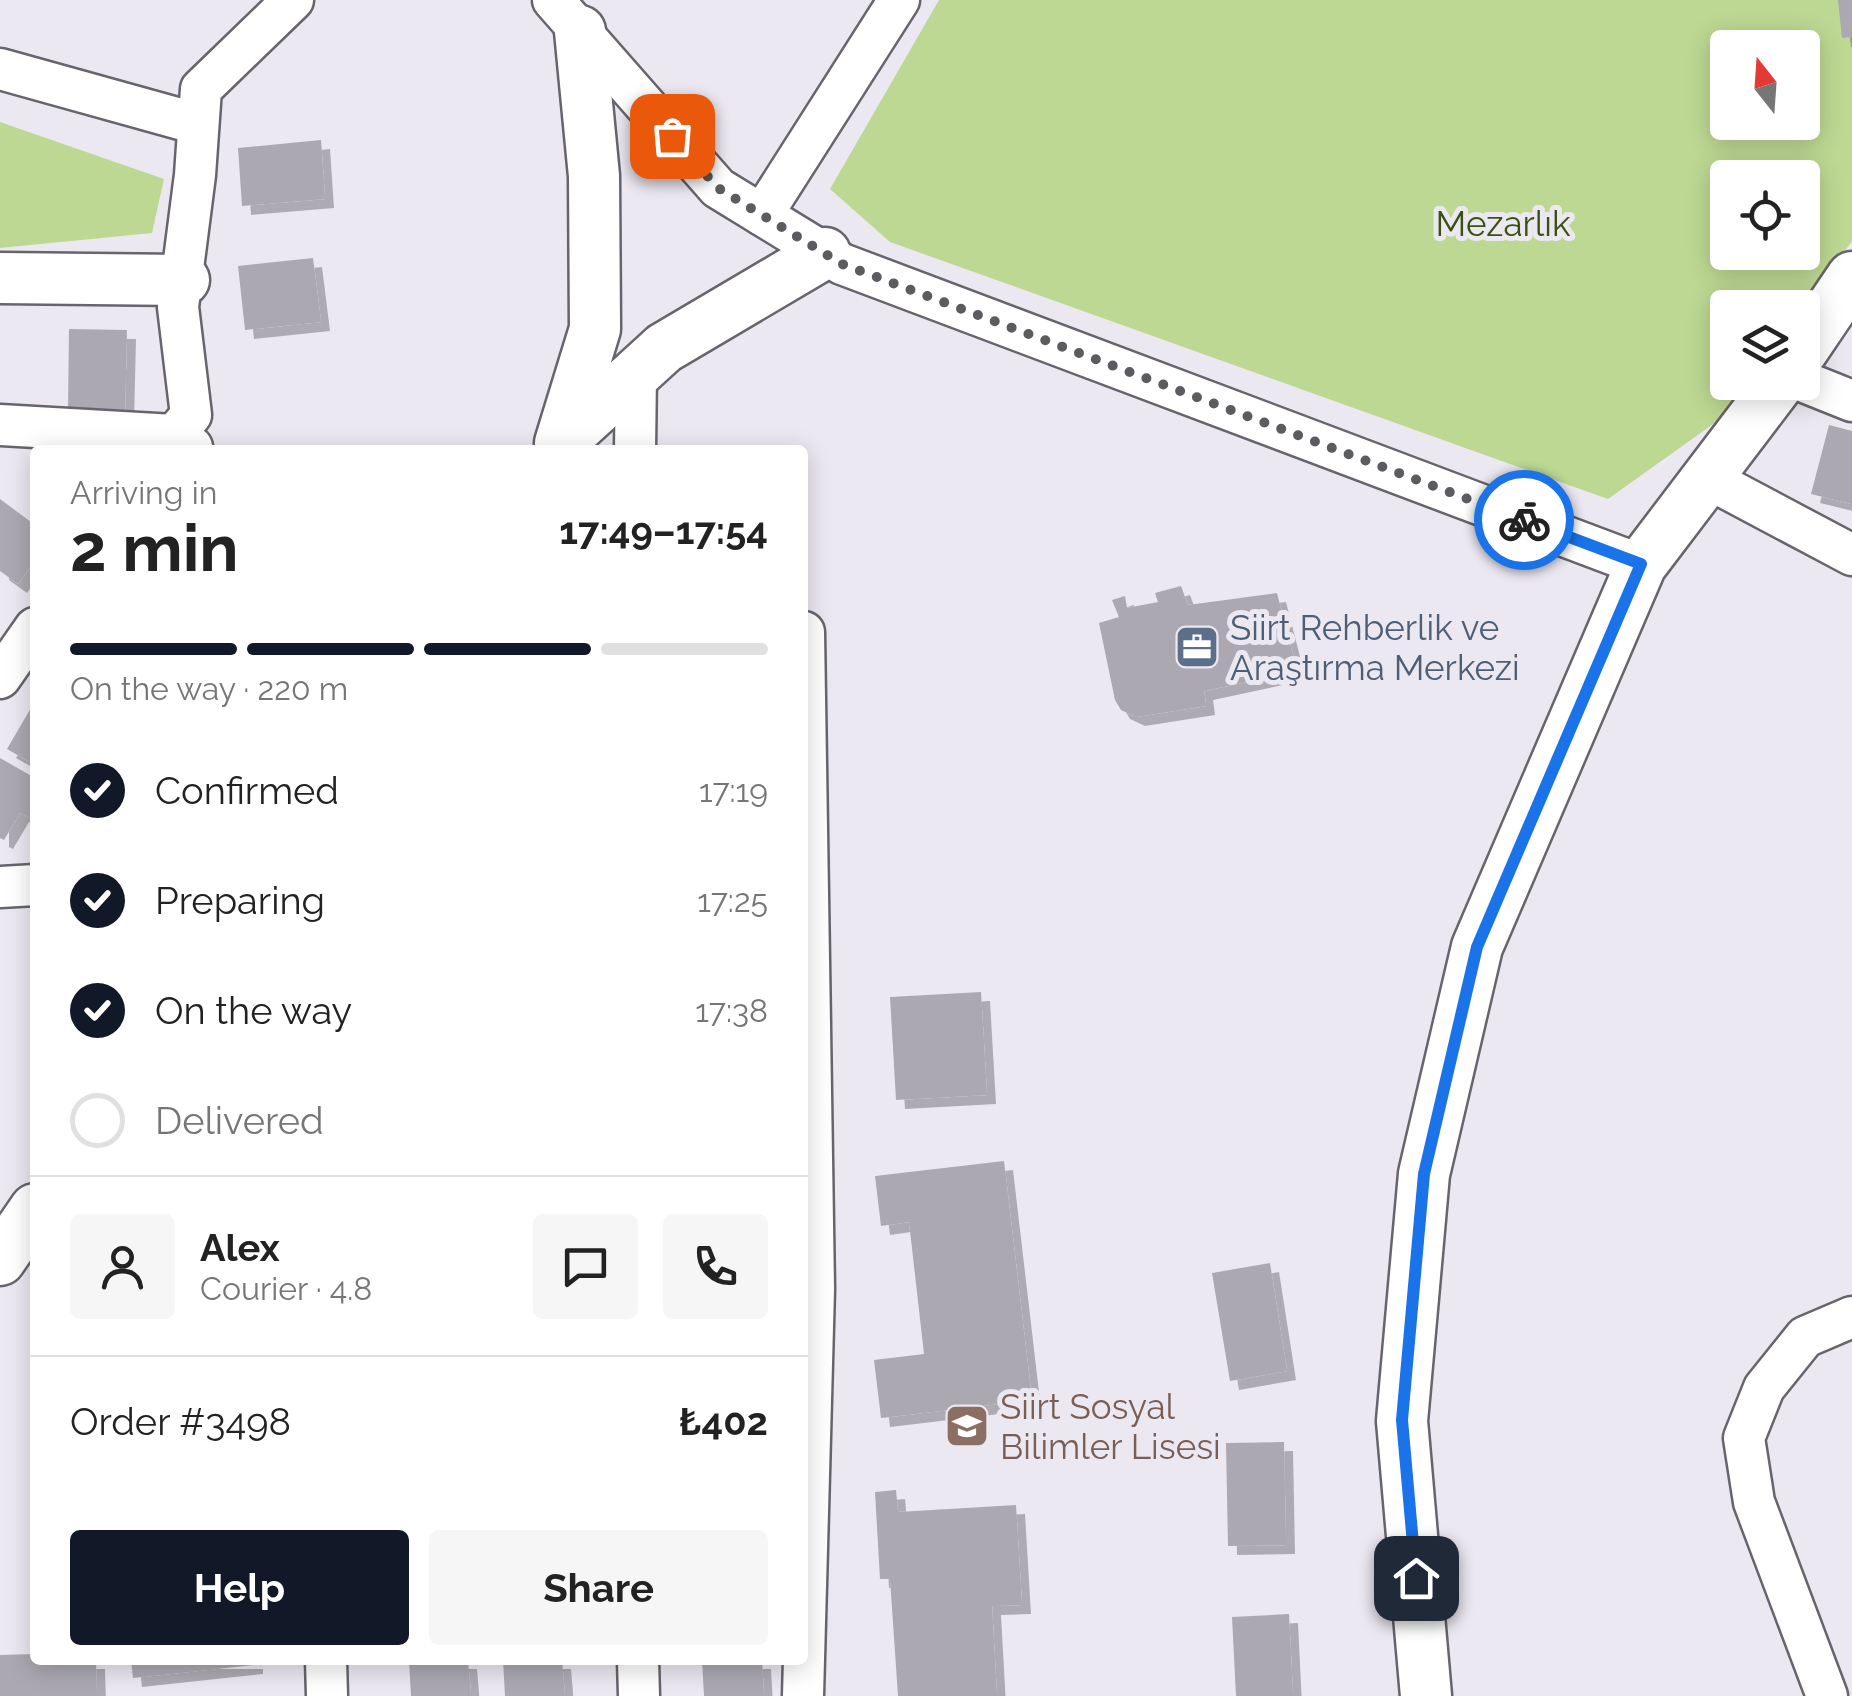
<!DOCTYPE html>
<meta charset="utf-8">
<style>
body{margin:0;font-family:Raleway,sans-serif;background:#f6f6f6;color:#222;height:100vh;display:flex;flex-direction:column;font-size:38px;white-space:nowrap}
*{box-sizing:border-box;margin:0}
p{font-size:32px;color:#767676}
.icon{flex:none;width:55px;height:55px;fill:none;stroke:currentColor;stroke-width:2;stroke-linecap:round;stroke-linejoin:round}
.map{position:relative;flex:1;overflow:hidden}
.sheet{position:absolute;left:30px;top:445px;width:778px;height:1220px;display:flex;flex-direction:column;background:#fff;border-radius:10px;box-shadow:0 5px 25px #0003}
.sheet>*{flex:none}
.needle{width:65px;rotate:343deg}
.fabs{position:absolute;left:1710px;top:30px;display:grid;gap:20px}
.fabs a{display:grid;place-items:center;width:110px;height:110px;border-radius:10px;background:#fff;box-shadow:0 5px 25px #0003;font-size:50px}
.pin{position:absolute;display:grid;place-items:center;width:85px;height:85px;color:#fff;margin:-42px;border-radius:20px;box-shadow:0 5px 15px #0006}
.courier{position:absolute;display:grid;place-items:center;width:100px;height:100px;margin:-50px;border:8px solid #1a73e8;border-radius:50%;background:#fff;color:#222;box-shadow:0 2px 12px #0007}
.head em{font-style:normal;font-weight:700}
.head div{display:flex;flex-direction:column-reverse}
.head{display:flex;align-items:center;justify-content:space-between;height:170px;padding:0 40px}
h1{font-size:65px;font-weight:700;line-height:75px}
.bar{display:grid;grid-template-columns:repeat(4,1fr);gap:15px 10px;align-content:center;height:120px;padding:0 40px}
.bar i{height:12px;border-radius:8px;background:#e0e0e0}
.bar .on{background:#111827}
.bar p{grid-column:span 4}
.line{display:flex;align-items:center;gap:25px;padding:0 40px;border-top:2px solid #e0e0e0}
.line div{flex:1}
.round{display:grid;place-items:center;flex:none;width:105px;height:105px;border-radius:10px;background:#f6f6f6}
ol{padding:0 40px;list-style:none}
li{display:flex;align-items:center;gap:30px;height:110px}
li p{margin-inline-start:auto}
li .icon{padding:10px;border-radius:50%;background:#111827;color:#fff;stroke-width:4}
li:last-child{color:#767676}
li i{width:55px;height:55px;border:5px solid #e0e0e0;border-radius:50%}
.cta{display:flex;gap:20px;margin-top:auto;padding:20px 40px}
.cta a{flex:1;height:115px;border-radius:10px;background:#111827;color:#fff;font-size:40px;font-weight:700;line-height:115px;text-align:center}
.cta a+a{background:#f6f6f6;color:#222}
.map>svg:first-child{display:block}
</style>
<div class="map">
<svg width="1852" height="1696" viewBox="0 0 1852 1696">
<defs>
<filter id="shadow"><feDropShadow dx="9" dy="9" stdDeviation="0" flood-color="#0004"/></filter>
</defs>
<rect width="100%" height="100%" fill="#ece8f2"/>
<!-- green -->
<g fill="#bdd893" fill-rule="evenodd">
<path d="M939 0H1852V241L1803 309 1728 308V382L1749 383 1723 417 1608 499 890 242 830 189ZM1728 48H1802V122H1728ZM1728 178H1802V252H1728Z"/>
<path d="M0 122 164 179 152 233 0 248Z"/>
</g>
<!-- building -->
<g fill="#aba8b1" filter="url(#shadow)">
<path d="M1838 0H1852V37L1842 38Z"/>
<path d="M321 140 325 199 242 206 238 148Z"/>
<path d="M313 258 321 322 245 330 238 266Z"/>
<path d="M69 329 127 330 125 411 68 410Z"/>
<path d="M1829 425 1852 431V504L1811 494Z"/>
<path d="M0 499 35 525V560L18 584 0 571Z"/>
<path d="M1181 586 1188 605 1277 593 1297 671 1204 691 1206 706 1136 717 1121 710 1115 700 1099 623 1119 617 1112 600 1125 596 1127 608 1158 602 1155 593Z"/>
<path d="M35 701V765L7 749Z"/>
<path d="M0 758 35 778V815L32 819 20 813 4 840 0 838Z"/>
<path d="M981 992 987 1095 896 1100 890 997Z"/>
<path d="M1004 1161 1032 1400 881 1418 874 1360 924 1354 909 1222 881 1226 875 1176Z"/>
<path d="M1270 1263 1287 1371 1230 1381 1212 1273Z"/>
<path d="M1284 1442 1286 1545 1228 1546 1226 1443Z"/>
<path d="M896 1490 898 1512 1016 1505 1022 1605 992 1606 997 1696H898L890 1579H880L875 1492Z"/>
<path d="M1289 1614 1293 1696H1236L1232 1617Z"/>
<path d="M35 1654V1660H96L97 1696H0V1655Z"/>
<path d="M131 1660H254V1665L133 1678Z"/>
<path d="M409 1660H468L471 1696H411Z"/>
<path d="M503 1660H562L565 1696H505Z"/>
<path d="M702 1660H762L764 1696H704Z"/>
</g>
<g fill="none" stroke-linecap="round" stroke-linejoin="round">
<defs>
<g id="minor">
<path d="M553 0 718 188 842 264 1641 565"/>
<path d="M0 69 198 124"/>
<path d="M762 215 899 0"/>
<path d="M1802 381 1852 401"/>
<path d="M0 425 174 435 192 447"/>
<path d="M162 450 191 415 178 307 195 175 201 89 293 0"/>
<path d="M635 450 636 373"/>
<path d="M1707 478 1852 555"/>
<path d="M0 678 35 628"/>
<path d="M0 887 35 885"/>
<path d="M326 1660 327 1696"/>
<path d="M638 1660 639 1696"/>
<path d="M803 1696 814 1289 804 632"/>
<path d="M1827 1696 1754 1502 1744 1438 1764 1388 1805 1337 1852 1317"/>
</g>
<g id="tertiary">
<path d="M580 31 594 176 595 329 560 443 664 348 825 253"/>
<path d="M0 278 184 280"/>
<path d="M1802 351 1852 277"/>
<path d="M0 1260 35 1209"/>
<path d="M1426 1696 1402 1421 1424 1174 1477 947 1641 565 1780 382"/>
</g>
</defs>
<!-- minor casing -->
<use href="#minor" stroke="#67646c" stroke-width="45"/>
<!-- tertiary casing -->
<use href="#tertiary" stroke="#67646c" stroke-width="55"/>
<!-- minor -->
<use href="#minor" stroke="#fff" stroke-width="40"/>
<!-- tertiary -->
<use href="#tertiary" stroke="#fff" stroke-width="50"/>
</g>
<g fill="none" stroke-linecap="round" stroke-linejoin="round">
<!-- done -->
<path stroke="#5d5a60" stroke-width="10" stroke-dasharray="0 18" d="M672 136 718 188 842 264 1524 520"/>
<!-- route -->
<path stroke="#1a73e8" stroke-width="12" d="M1416 1578 1402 1420 1424 1174 1477 947 1641 564 1524 520"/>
</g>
<!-- icons -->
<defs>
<symbol id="office-square" viewBox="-11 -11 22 22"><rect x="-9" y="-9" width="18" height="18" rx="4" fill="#5c6f8a" stroke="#ece8f2"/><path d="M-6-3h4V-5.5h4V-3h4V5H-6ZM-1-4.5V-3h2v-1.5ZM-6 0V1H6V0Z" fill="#fff"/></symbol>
<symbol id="school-square" viewBox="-11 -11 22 22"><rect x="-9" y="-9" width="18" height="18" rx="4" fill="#8d6e63" stroke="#ece8f2"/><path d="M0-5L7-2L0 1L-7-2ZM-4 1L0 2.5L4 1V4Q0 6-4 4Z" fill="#fff"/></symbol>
</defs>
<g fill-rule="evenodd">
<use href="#office-square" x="1172" y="622" width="50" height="50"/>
<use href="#school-square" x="942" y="1401" width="50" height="50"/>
</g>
<g text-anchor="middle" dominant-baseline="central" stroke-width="10" stroke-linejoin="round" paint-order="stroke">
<!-- park labels -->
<g font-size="35" fill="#3b510f" stroke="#ece8f2">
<text x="1503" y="223">Mezarlık</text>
</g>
<!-- service labels -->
<g font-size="35" fill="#4e5e75" stroke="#ece8f2" text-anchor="start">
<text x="1230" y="627">Siirt Rehberlik ve<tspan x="1230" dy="40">Araştırma Merkezi</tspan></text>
</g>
<!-- education labels -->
<g font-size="35" fill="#785e54" stroke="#ece8f2" text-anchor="start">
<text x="1000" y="1406">Siirt Sosyal<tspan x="1000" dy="40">Bilimler Lisesi</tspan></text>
</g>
</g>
</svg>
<div class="fabs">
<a><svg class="needle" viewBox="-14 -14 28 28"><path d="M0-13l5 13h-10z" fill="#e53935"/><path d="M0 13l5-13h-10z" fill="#767676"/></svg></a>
<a><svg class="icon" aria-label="locate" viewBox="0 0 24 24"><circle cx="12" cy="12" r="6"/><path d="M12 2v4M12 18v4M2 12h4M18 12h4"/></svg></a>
<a><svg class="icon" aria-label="layers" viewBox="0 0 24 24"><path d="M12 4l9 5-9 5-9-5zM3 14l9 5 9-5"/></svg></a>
</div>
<div class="pin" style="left:672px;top:136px;background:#ea580c"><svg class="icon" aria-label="bag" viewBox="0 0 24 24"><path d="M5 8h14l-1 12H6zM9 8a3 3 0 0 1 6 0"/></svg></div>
<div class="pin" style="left:1416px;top:1578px;background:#1f2937"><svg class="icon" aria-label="home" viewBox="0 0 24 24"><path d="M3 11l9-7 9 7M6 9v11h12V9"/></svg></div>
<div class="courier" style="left:1524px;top:520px"><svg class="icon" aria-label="bike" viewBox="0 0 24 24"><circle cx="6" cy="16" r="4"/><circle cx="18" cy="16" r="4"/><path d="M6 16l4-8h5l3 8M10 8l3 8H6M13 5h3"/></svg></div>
<section class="sheet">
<div class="head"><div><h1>2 min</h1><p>Arriving in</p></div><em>17:49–17:54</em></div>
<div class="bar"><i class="on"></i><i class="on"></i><i class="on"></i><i></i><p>On the way · 220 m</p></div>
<ol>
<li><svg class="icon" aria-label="check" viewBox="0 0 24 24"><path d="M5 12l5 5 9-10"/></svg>Confirmed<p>17:19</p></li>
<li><svg class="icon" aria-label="check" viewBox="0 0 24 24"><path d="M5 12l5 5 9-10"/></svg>Preparing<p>17:25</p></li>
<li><svg class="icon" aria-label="check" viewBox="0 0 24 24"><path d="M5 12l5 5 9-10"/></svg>On the way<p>17:38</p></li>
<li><i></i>Delivered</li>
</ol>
<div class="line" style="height:180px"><a class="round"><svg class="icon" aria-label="person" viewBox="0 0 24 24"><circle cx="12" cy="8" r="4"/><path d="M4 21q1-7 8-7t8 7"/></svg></a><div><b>Alex</b><p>Courier · 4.8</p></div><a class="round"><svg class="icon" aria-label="chat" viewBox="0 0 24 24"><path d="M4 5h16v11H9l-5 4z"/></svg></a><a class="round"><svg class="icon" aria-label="phone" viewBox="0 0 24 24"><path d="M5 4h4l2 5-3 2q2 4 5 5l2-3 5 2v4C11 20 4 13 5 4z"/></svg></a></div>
<div class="line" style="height:130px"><div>Order #3498</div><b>₺402</b></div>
<div class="cta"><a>Help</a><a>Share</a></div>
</section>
</div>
